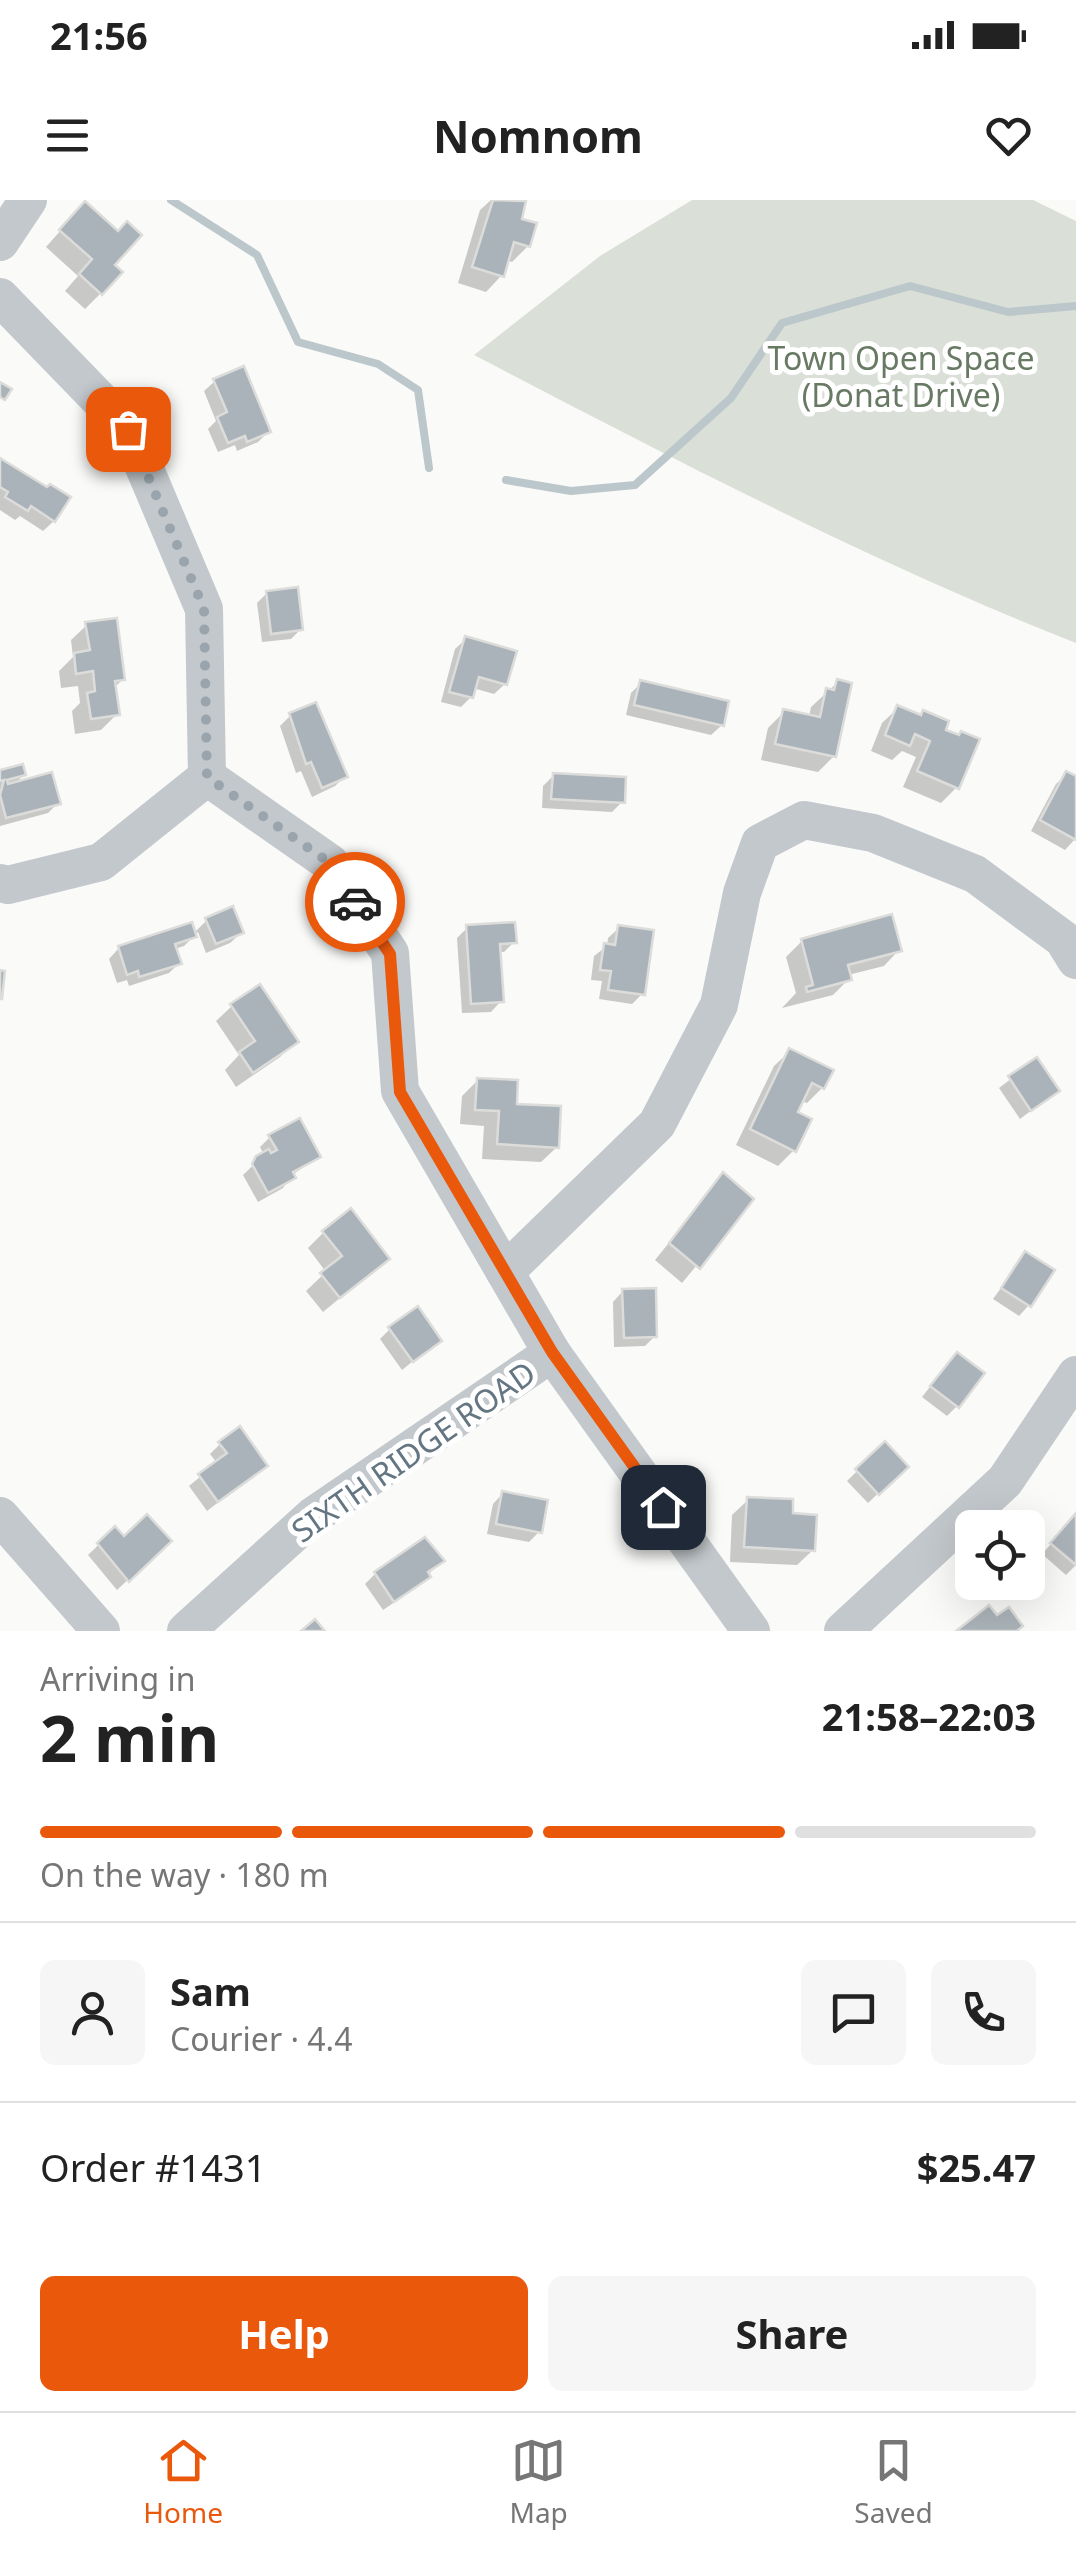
<!DOCTYPE html>
<meta charset="utf-8">
<style>
body{margin:0;font-family:"Noto Sans",sans-serif;background:#f6f6f6;color:#222;height:100vh;display:flex;flex-direction:column;font-size:38px;white-space:nowrap}
*{box-sizing:border-box;margin:0}
p{font-size:32px;color:#767676}
.icon{flex:none;width:55px;height:55px;fill:none;stroke:currentColor;stroke-width:2;stroke-linecap:round;stroke-linejoin:round}
.map{position:relative;height:1431px;overflow:hidden}
.panel{display:flex;flex-direction:column;background:#fff;flex:1}
.panel>*{flex:none}
.controls{position:absolute;left:955px;top:1310px;display:grid;gap:20px}
.controls a{display:grid;place-items:center;width:90px;height:90px;border-radius:15px;background:#fff;box-shadow:0 10px 40px #0002;font-size:50px}
.pin{position:absolute;display:grid;place-items:center;width:85px;height:85px;color:#fff;margin:-42px;border-radius:20px;box-shadow:0 5px 15px #0006}
.courier{position:absolute;display:grid;place-items:center;width:100px;height:100px;margin:-50px;border:8px solid #ea580c;border-radius:50%;background:#fff;color:#222;box-shadow:0 2px 12px #0007}
.headline em{font-style:normal;font-weight:700}
.headline div{display:flex;flex-direction:column-reverse}
.headline{display:flex;align-items:center;justify-content:space-between;height:170px;padding:0 40px}
h1{font-size:65px;font-weight:700;line-height:75px}
.bar{display:grid;grid-template-columns:repeat(4,1fr);gap:15px 10px;align-content:center;height:120px;padding:0 40px}
.bar i{height:12px;border-radius:8px;background:#e0e0e0}
.bar .selected{background:#ea580c}
.bar p{grid-column:span 4}
.line{display:flex;align-items:center;gap:25px;padding:0 40px;border-top:2px solid #e0e0e0}
.line div{flex:1}
.round{display:grid;place-items:center;flex:none;width:105px;height:105px;border-radius:15px;background:#f6f6f6}
.action{display:flex;gap:20px;margin-top:auto;padding:20px 40px}
.action a{flex:1;height:115px;border-radius:15px;background:#ea580c;color:#fff;font-size:40px;font-weight:700;line-height:115px;text-align:center}
.action a+a{background:#f6f6f6;color:#222}
.status{display:flex;justify-content:space-between;align-items:center;height:70px;padding:0 50px;background:#fff;direction:ltr}
.status svg{height:28px;fill:currentColor}
header{display:flex;justify-content:space-between;align-items:center;height:130px;padding:0 40px;background:#fff;font-size:45px;font-weight:700}
.dock{display:flex;justify-content:space-around;align-items:center;height:140px;border-top:2px solid #e0e0e0;background:#fff;font-size:28px;color:#767676}
.dock a{display:grid;justify-items:center;gap:5px}
.dock .selected{color:#ea580c}
.map>svg:first-child{display:block}
</style>
<div class="status"><b>21:56</b><svg viewBox="0 0 49 12"><path d="M0 12V9h3v3zM5 12V6h3v6zM10 12V3h3v9zM15 12V0h3v12zM26 1h20v11H26zM47 4h2v5h-2z"/></svg></div>
<header><svg class="icon" aria-label="menu" viewBox="0 0 24 24"><path d="M4 6h16M4 12h16M4 18h16"/></svg>Nomnom<svg class="icon" aria-label="heart" viewBox="0 0 24 24"><path d="M12 20l-8-8c-3-5 5-10 8-4 3-6 11-1 8 4z"/></svg></header>
<div class="map">
<svg width="1076" height="1431" viewBox="0 0 1076 1431">
<rect width="100%" height="100%" fill="#fafaf8"/>
<!-- green -->
<path fill="#dadfd7" d="M692 0H1033L1076 21V443C868 361 672 258 474 155L600 56Z"/>
<!-- shadow -->
<g fill="#0003">
<path d="M491 0 523 3 518 20 528 46 512 62 506 60 501 76 486 92 458 83 480 10Z"/>
<path d="M70 20 112 65 101 93 85 109 65 91 78 76 46 47Z"/>
<path d="M215 181 268 232 258 242 237 251 235 245 218 252 208 229 216 221 204 191Z"/>
<path d="M0 261 54 321 43 331 20 316 15 320 0 310Z"/>
<path d="M267 393 301 429 291 439 262 442 257 403Z"/>
<path d="M87 425 123 479 114 488 117 514 101 530 75 534 72 511 80 503 78 486 61 488 59 471 73 457 71 440Z"/>
<path d="M466 439 505 484 494 494 473 488 471 497 461 507 441 502 455 449Z"/>
<path d="M838 482 834 556 818 572 761 560 768 528 784 512 809 517 811 507Z"/>
<path d="M641 483 722 525 711 535 626 515 631 493Z"/>
<path d="M898 508 919 517 923 513 957 587 941 603 903 587 916 557 902 551 892 560 871 551 882 523Z"/>
<path d="M290 516 345 576 335 586 312 597 301 571 296 573 280 526Z"/>
<path d="M0 573 24 575 13 585 58 603 48 613 0 626Z"/>
<path d="M1067 574 1076 579V638L1065 650 1031 631 1056 584Z"/>
<path d="M554 575 622 602 612 612 542 608 543 586Z"/>
<path d="M207 720 241 733 230 743 206 753 198 732 184 746 175 749 179 763 169 773 129 786 127 780 117 783 109 759 119 748 193 734Z"/>
<path d="M467 728 514 742 504 752H498L501 801 491 812 462 813 457 738Z"/>
<path d="M619 728 642 794 632 804 599 799 602 781 591 780 594 756 607 746 608 738Z"/>
<path d="M802 741 899 750 884 766 848 775 849 779 833 795 782 808 796 793 786 757Z"/>
<path d="M232 806 296 841 280 857 236 887 225 870 239 855 216 821Z"/>
<path d="M790 851 822 888 807 903 801 901 794 913V950L778 966 736 945 774 866Z"/>
<path d="M1036 860 1057 891 1020 919 999 888Z"/>
<path d="M478 880 515 906 557 947 541 962 482 959 484 926 460 924 462 896Z"/>
<path d="M270 937 318 957 292 975 283 988 258 1002 243 975 264 955 260 947Z"/>
<path d="M723 976 751 1000 682 1083 655 1060Z"/>
<path d="M324 1032 387 1059 323 1112 306 1091 326 1072 308 1048Z"/>
<path d="M1026 1054 1029 1105 1019 1116 993 1099Z"/>
<path d="M623 1091 655 1136 645 1146 614 1147 613 1102Z"/>
<path d="M390 1129 439 1140 402 1170 380 1139Z"/>
<path d="M947 1165 957 1206 947 1216 922 1197Z"/>
<path d="M220 1244 265 1266 207 1311 189 1286 217 1263 210 1254Z"/>
<path d="M885 1244 906 1267 868 1303 847 1281Z"/>
<path d="M503 1293 539 1332 529 1342 487 1334 493 1304Z"/>
<path d="M748 1300 790 1316 813 1350 797 1365 730 1362 732 1315Z"/>
<path d="M1076 1316V1365L1066 1375 1042 1354Z"/>
<path d="M115 1329 124 1339 169 1341 117 1390 88 1355Z"/>
<path d="M441 1361 417 1387 383 1410 365 1384 375 1374Z"/>
</g>
<g fill="none" stroke-linecap="round" stroke-linejoin="round">
<!-- stream -->
<g stroke="#bbc7cb" stroke-width="8">
<path d="M171 0 257 55 298 142 378 164 418 190 429 268"/>
<path d="M506 280 571 291 635 285 731 198 782 123 910 86 1008 112 1076 106"/>
</g>
</g>
<!-- building -->
<g fill="#aab3b9" stroke="#dcdcda" stroke-width="2.5">
<path d="M493 0 526 1 522 19 537 23 530 47 514 42 504 77 472 67Z"/>
<path d="M85 1 118 31 127 21 142 35 115 65 123 72 102 95 79 74 92 59 59 30Z"/>
<path d="M244 166 271 232 247 242 245 236 228 243 217 217 227 212 213 179Z"/>
<path d="M0 182 12 189 5 200 0 197Z"/>
<path d="M0 258 47 287 50 284 71 297 55 322 31 306 28 311 5 297 8 292 0 287Z"/>
<path d="M298 387 303 430 271 434 266 391Z"/>
<path d="M117 418 125 480 115 481 120 515 91 519 87 493 95 491 93 471 76 474 74 453 90 450 85 422Z"/>
<path d="M465 436 517 451 507 485 479 477 473 498 449 492Z"/>
<path d="M837 479 852 483 836 557 775 544 783 509 820 517 826 488 834 490Z"/>
<path d="M640 480 729 501 724 526 634 505Z"/>
<path d="M316 502 348 577 322 588 311 562 306 564 289 513Z"/>
<path d="M897 505 921 515 923 510 949 521 946 530 959 535 961 531 980 539 959 589 917 571 930 541 915 534 910 546 885 535Z"/>
<path d="M23 564 26 575 7 580 8 584 52 572 61 604 6 618 0 595 4 580 0 581V570Z"/>
<path d="M1066 571 1076 576V640L1040 620Z"/>
<path d="M553 573 626 577 625 603 551 599Z"/>
<path d="M233 706 244 733 216 744 205 718Z"/>
<path d="M892 714 902 751 848 765 852 780 807 792 806 787 813 785 801 739Z"/>
<path d="M192 722 197 737 175 744 182 764 139 777 138 771 127 775 118 746Z"/>
<path d="M515 722 517 743 500 744 504 802 471 804 466 725Z"/>
<path d="M618 725 654 730 645 795 608 790 611 771 600 770 604 743 615 745Z"/>
<path d="M0 770 5 771 2 799H0Z"/>
<path d="M260 784 299 842 253 873 239 852 255 841 230 804Z"/>
<path d="M789 848 834 870 824 889 812 883 798 912 812 919 796 952 750 929Z"/>
<path d="M1037 857 1060 891 1031 911 1008 876Z"/>
<path d="M477 878 518 880 517 904 561 906 559 948 497 944 499 911 475 910Z"/>
<path d="M300 918 321 957 293 972 296 978 268 993 252 964 256 956 269 949 271 953 277 950 268 935Z"/>
<path d="M723 972 754 999 700 1069 669 1043Z"/>
<path d="M351 1008 390 1059 340 1098 320 1073 342 1056 322 1031Z"/>
<path d="M1025 1051 1055 1070 1031 1107 1001 1088Z"/>
<path d="M656 1088 657 1137 624 1138 622 1089Z"/>
<path d="M418 1106 442 1141 413 1162 388 1127Z"/>
<path d="M957 1152 985 1173 959 1208 930 1186Z"/>
<path d="M240 1226 268 1266 218 1302 198 1274 227 1253 218 1242Z"/>
<path d="M885 1241 909 1267 879 1295 855 1269Z"/>
<path d="M502 1291 548 1300 542 1333 496 1324Z"/>
<path d="M747 1297 793 1299V1313L817 1315 815 1351 744 1347Z"/>
<path d="M1076 1313V1365L1050 1343Z"/>
<path d="M147 1314 172 1341 129 1382 97 1343 115 1326 124 1336Z"/>
<path d="M425 1337 445 1361 428 1372 431 1377 394 1402 374 1372Z"/>
<path d="M989 1405 997 1415 1009 1407 1023 1426 1017 1431H956Z"/>
<path d="M315 1419 325 1431H301Z"/>
</g>
<g fill="none" stroke-linecap="round" stroke-linejoin="round">
<!-- minor -->
<g stroke="#c3c8cc" stroke-width="38">
<path d="M0 42 28 0"/>
<path d="M0 97 128 229 204 409 207 577 101 662 8 685 0 683"/>
<path d="M207 577 330 663 390 753 400 891 552 1153 751 1431"/>
<path d="M505 1072 657 924 719 805 742 693 760 643 804 620 873 633 975 674 1063 739 1076 760"/>
<path d="M0 1316 101 1431"/>
<path d="M186 1431 313 1316 552 1153"/>
<path d="M843 1431 1005 1281 1076 1175"/>
</g>
</g>
<g fill="none" stroke-linecap="round" stroke-linejoin="round">
<!-- done -->
<path stroke="#99a4ac" stroke-width="10" stroke-dasharray="0 18" d="M128 229 204 409 207 577 330 663 355 702"/>
<!-- route -->
<path stroke="#ea580c" stroke-width="12" d="M355 702 390 754 400 892 552 1152 663 1307"/>
</g>
<g text-anchor="middle" dominant-baseline="central" stroke-width="10" stroke-linejoin="round" paint-order="stroke">
<!-- park labels -->
<g font-size="32" fill="#687a64" stroke="#fff">
<text x="901" y="157">Town Open Space<tspan x="901" dy="37">(Donat Drive)</tspan></text>
</g>
<!-- street labels -->
<g font-size="32" fill="#657683" stroke="#fff">
<text transform="translate(413 1251) rotate(-35)">SIXTH RIDGE ROAD</text>
</g>
</g>
</svg>
<div class="controls">
<a><svg class="icon" aria-label="locate" viewBox="0 0 24 24"><circle cx="12" cy="12" r="6"/><path d="M12 2v4M12 18v4M2 12h4M18 12h4"/></svg></a>
</div>
<div class="pin" style="left:128px;top:229px;background:#ea580c"><svg class="icon" aria-label="bag" viewBox="0 0 24 24"><path d="M5 8h14l-1 12H6zM9 8a3 3 0 0 1 6 0"/></svg></div>
<div class="pin" style="left:663px;top:1307px;background:#1f2937"><svg class="icon" aria-label="home" viewBox="0 0 24 24"><path d="M3 11l9-7 9 7M6 9v11h12V9"/></svg></div>
<div class="courier" style="left:355px;top:702px"><svg class="icon" aria-label="car" viewBox="0 0 24 24"><path d="M5 17H2v-5l4-1 3-4h7l3 4 3 1v5h-3M9 17h6M6 11h13"/><circle cx="7" cy="17" r="2"/><circle cx="17" cy="17" r="2"/></svg></div>
</div>
<section class="panel">
<div class="headline"><div><h1>2 min</h1><p>Arriving in</p></div><em>21:58–22:03</em></div>
<div class="bar"><i class="selected"></i><i class="selected"></i><i class="selected"></i><i></i><p>On the way · 180 m</p></div>
<div class="line" style="height:180px"><a class="round"><svg class="icon" aria-label="person" viewBox="0 0 24 24"><circle cx="12" cy="8" r="4"/><path d="M4 21q1-7 8-7t8 7"/></svg></a><div><b>Sam</b><p>Courier · 4.4</p></div><a class="round"><svg class="icon" aria-label="chat" viewBox="0 0 24 24"><path d="M4 5h16v11H9l-5 4z"/></svg></a><a class="round"><svg class="icon" aria-label="phone" viewBox="0 0 24 24"><path d="M5 4h4l2 5-3 2q2 4 5 5l2-3 5 2v4C11 20 4 13 5 4z"/></svg></a></div>
<div class="line" style="height:130px"><div>Order #1431</div><b>$25.47</b></div>
<div class="action"><a>Help</a><a>Share</a></div>
</section>
<nav class="dock">
<a class="selected"><svg class="icon" aria-label="home" viewBox="0 0 24 24"><path d="M3 11l9-7 9 7M6 9v11h12V9"/></svg>Home</a>
<a><svg class="icon" aria-label="map" viewBox="0 0 24 24"><path d="M3 6l6-2 6 2 6-2v14l-6 2-6-2-6 2zM9 4v14M15 6v14"/></svg>Map</a>
<a><svg class="icon" aria-label="saved" viewBox="0 0 24 24"><path d="M7 4h10v16l-5-4-5 4z"/></svg>Saved</a>
</nav>
